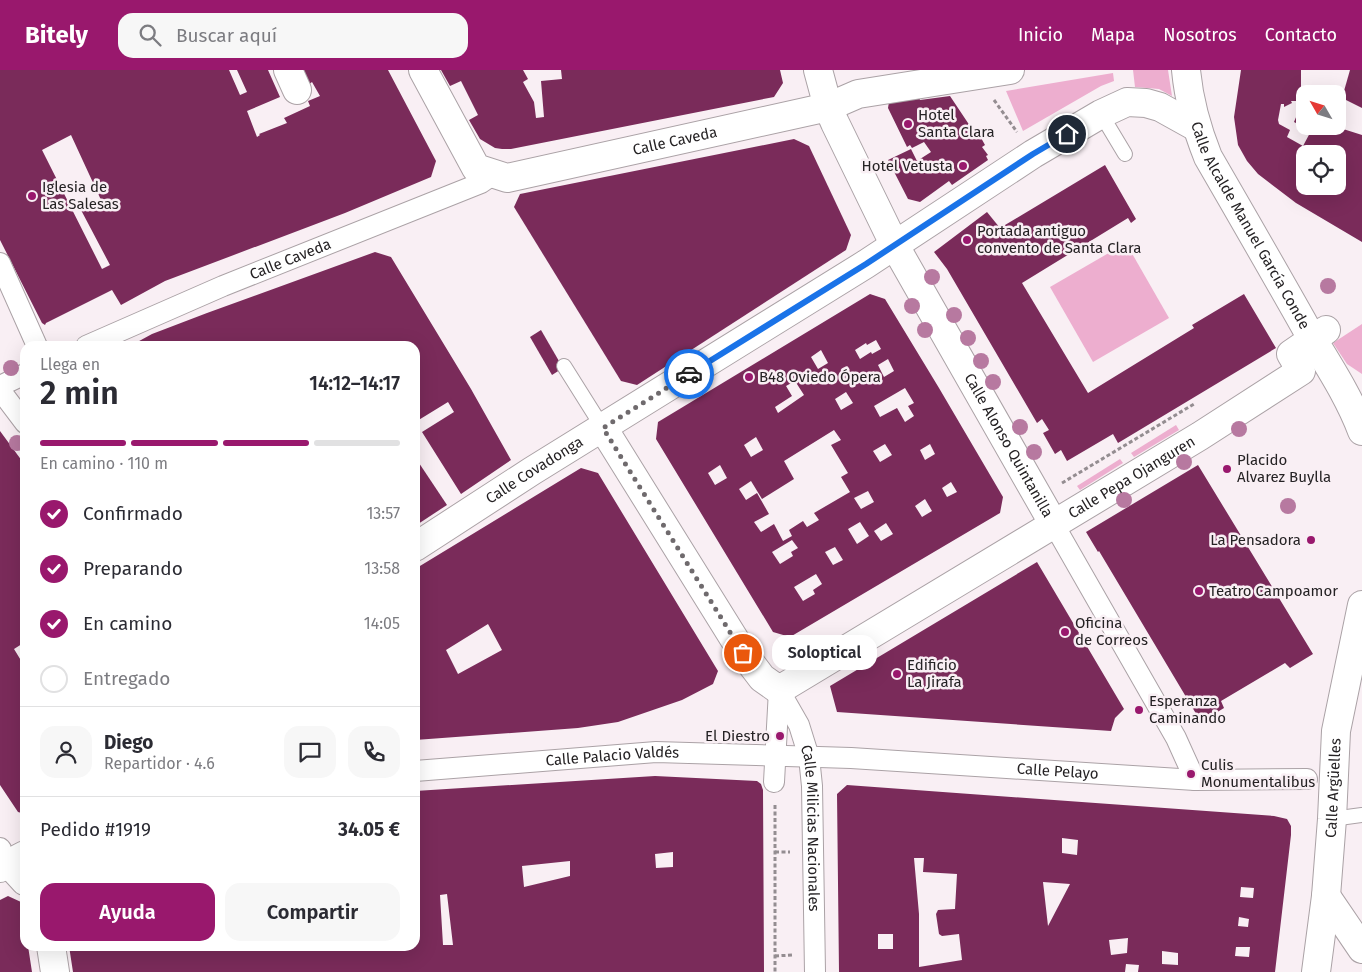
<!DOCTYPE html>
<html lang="es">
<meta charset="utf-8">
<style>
body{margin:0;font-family:"Fira Sans",sans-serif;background:#f7f7f7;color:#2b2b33;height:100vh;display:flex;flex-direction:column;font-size:19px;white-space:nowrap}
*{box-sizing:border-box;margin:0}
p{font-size:16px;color:#7c7c81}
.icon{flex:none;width:28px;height:28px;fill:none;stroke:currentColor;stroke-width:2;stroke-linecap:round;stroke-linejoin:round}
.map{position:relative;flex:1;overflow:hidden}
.side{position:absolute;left:20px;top:271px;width:400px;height:610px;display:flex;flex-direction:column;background:#fff;border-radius:15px;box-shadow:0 5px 20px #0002}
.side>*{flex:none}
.needle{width:32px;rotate:309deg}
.tools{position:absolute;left:1296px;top:15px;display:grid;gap:10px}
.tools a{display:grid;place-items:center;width:50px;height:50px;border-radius:10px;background:#fff;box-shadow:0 5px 20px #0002;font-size:25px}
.pin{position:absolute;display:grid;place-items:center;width:42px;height:42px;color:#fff;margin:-21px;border:2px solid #fff;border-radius:50%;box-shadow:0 1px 5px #0007}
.courier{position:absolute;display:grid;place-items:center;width:50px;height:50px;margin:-25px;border:4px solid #1a73e8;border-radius:50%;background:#fff;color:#222;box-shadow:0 1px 6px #0007}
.bubble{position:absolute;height:35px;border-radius:15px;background:#fff;box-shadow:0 5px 20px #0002;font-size:16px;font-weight:600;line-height:35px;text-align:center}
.summary em{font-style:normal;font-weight:600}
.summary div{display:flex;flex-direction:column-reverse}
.summary{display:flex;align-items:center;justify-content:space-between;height:85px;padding:0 20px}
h1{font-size:32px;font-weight:600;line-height:38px}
.bar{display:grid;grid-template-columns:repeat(4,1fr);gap:8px 5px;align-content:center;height:60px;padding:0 20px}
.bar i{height:6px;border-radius:4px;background:#e1e1e2}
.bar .on{background:#99186d}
.bar p{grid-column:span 4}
.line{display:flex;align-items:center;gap:12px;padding:0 20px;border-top:1px solid #e1e1e2}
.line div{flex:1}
.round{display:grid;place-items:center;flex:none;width:52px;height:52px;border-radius:15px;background:#f7f7f7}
ol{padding:0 20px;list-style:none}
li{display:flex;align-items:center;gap:15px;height:55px}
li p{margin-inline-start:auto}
li .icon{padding:5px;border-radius:50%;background:#99186d;color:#fff;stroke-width:4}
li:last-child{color:#7c7c81}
li i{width:28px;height:28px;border:2px solid #e1e1e2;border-radius:50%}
.cta{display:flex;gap:10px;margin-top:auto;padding:10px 20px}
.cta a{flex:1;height:58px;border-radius:15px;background:#99186d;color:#fff;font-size:20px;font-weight:600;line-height:58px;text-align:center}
.cta a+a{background:#f7f7f7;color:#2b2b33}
header{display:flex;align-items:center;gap:30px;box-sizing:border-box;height:70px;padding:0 25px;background:#99186d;color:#fff}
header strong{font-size:24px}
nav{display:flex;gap:28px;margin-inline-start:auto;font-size:18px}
.search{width:350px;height:45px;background:#f7f7f7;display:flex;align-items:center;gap:12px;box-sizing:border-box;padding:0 18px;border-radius:15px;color:#7c7c81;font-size:19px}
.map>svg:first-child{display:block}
</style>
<header>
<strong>Bitely</strong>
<div class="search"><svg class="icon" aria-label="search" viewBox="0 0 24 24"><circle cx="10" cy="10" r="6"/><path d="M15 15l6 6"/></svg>Buscar aquí</div>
<nav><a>Inicio</a><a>Mapa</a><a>Nosotros</a><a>Contacto</a></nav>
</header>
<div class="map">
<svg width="1362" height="902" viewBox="0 0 1362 902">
<rect width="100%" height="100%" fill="#f9eff4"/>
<!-- green -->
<g fill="#edaecf">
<path d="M1133 0H1168L1172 26 1159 19 1135 17Z"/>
<path d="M1113 3 1114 11 1101 16 1023 61 1006 21Z"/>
<path d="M1126 173 1169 248 1093 292 1050 217Z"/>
<path d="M1362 254V304L1347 294 1333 273Z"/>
<path d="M1176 355 1179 360 1134 387 1131 383Z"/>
<path d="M1120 389 1123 393 1080 420 1077 416Z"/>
</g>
<!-- building -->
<g fill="#7a2b5a" fill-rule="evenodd">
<path d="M0 0H229L240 25 247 22 237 0H268L280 27 247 41 257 67 260 65 259 64 287 53 284 48 310 36 308 31 320 26 312 12 308 15 300 0H388L436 91 431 107 345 143 165 211 121 235 112 220 46 253 45 255 42 253 0 170ZM71 65 101 130 81 140 110 195 102 199 42 80Z"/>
<path d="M441 0H523L528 9 523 12 534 32 536 48 544 47 541 11 562 9 561 0H780L783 13 774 27 511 79H502L495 78 480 69 469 50 478 45 461 11 450 16Z"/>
<path d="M1241 0H1301V25L1305 27V56H1338V40L1346 43 1340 58 1362 65V172L1296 133 1258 104 1247 91 1238 75 1234 47ZM1291 31H1298L1296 39 1299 40 1294 52 1311 61 1303 76 1287 67 1290 60 1279 54 1278 50 1281 34H1284V37L1292 33ZM1305 84H1338V116H1305Z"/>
<path d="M1350 0H1362V38L1342 28Z"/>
<path d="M950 26 978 68 980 66 985 75 982 77 988 85 986 86 988 90 952 115 949 111 920 132 908 129 888 90 911 79 917 91 931 82 924 72 912 78 910 75 907 77 888 38 889 32 919 27 920 30Z"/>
<path d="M794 69 809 76 851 165 846 180 637 315 621 311 514 137 520 124Z"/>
<path d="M1105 95 1136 149 1131 153 1128 148 1022 213 1088 323 1194 258 1192 255 1244 224 1276 278 1118 373 1113 364 1067 391 1061 380 1055 384 1043 363 1049 360 1042 349 1037 353 947 199 934 182 987 142 1000 158Z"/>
<path d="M375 182 391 187 471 319 511 390 461 424 422 362 454 342 448 332 417 351 415 349V276H341L338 271H335L336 273 328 276H130L152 264 207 243Z"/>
<path d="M870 224 885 229 939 318 1003 427 1000 443 790 567 773 562 656 369 658 352ZM876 270 881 279 872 284 871 282 860 289 855 280 866 273 867 275ZM821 280 828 293 818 299 811 287ZM888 289 894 301 884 307 878 295ZM795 311 804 325 778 343 775 337 792 326 786 316ZM905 318 914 333 908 336 914 346 905 352 897 338 880 347 874 336ZM846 322 853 333 841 340 835 329ZM834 360 841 370 831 375 848 403 841 407 850 422 814 443 819 450 807 457 803 451 789 460 792 466 783 471 774 454 761 462 754 452 769 444 757 423 746 430 739 419 751 411 762 429 794 409 784 391ZM756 367 763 380 751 387 744 375ZM885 374 892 385 880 392 873 381ZM930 374 935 384 925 390 920 380ZM720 395 727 408 715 415 708 403ZM951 412 957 422 947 427 942 418ZM868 421 874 432 861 439 854 428ZM925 429 932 441 922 447 915 436ZM860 452 869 466 857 474 848 459ZM886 453 893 464 881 471 874 461ZM792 470 798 478 791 482 793 486 780 494 772 482ZM835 477 843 490 833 495 825 482ZM816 504 822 514 813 520 815 524 803 531 794 517Z"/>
<path d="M541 260 563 298 552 305 530 267Z"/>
<path d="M0 361 25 395V572L14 579 25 597V744L18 742 0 715Z"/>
<path d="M415 387 447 435 415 456Z"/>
<path d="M1198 395 1313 584 1290 598 1285 593 1221 631 1224 638 1201 652 1099 481 1098 482 1086 462Z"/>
<path d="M581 398 598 403 718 601 713 614 682 630 618 652 578 658 415 670V499ZM488 554 502 580 458 604 446 580Z"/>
<path d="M1037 492 1124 639 1115 648 1111 661 837 642 830 616Z"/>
<path d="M655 706 757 711 761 714 763 720 764 902H73L69 876H415V721ZM673 782V797L656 798 655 784ZM570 791V806L524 817 522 796ZM447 824 453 875H443L440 825Z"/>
<path d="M847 715 1274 746 1287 749 1291 756V765L1275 902H1138L1139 895 1126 894 1125 902H839L837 724ZM1062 768 1078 770 1077 785 1062 783ZM914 788H924L923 802 957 804 955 839 938 840 936 844 939 864 942 866 959 864 962 890 919 897V844ZM1043 812 1070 814 1048 856ZM1241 817 1254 818 1253 828 1240 827ZM1239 847 1249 849 1248 857 1238 856ZM878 864H893V879H878ZM1128 868 1127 883 1111 885 1109 870ZM1236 877H1250L1249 887 1235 886ZM1162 881 1178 883V895L1162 894Z"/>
<path d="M8 826 21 832 25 857V876H28L32 902H0V830Z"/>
</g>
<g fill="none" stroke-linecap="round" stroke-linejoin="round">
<defs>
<g id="service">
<path d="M1101 44 1125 84"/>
<path d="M564 296 603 358"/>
<path d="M1332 749 1362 745"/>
</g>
<g id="pedestrian">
<path d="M0 193 37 276"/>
<path id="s1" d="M86 276 223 216 481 113 494 104"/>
<path d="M0 316 25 304"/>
<path d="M0 320 25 353"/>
<path d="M1053 453 1176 668 1195 710"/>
<path id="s2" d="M779 620 799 655 809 687 812 716 815 902"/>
<path id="s3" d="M415 701 656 682 851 688 1195 710 1307 709"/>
<path d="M774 712 779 620"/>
<path d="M0 778 1 779"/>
</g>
<g id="minor">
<path d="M288 0 297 20"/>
<path id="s4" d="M423 0 476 98 507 108 828 37 858 24 1010 0"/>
<path id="s5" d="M818 0 828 37 835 53 895 176 1053 453"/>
<path id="s6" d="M603 358 743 583 762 608 779 620 1200 366 1301 301 1291 284 1326 260"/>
<path d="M14 799 25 811"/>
<path d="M1326 826 1362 879"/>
<path d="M51 876 55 902"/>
</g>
<g id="tertiary">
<path id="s7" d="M1186 0C1189 32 1196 57 1208 87 1241 144 1274 201 1306 258 1326 292 1348 324 1362 361"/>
<path id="s8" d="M415 477 532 401 866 194 1033 84 1101 44 1127 32 1146 33 1160 37 1196 57"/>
<path d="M0 798 25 785"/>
<path id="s9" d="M1316 902 1326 826 1332 749 1336 661 1362 535"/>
</g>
</defs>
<!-- service casing -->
<use href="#service" stroke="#aba2a6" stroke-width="16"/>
<!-- pedestrian casing -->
<use href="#pedestrian" stroke="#aba2a6" stroke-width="22"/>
<!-- minor casing -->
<use href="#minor" stroke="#aba2a6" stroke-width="30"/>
<!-- tertiary casing -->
<use href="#tertiary" stroke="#aba2a6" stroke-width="30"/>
<!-- path -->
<g stroke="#948d91" stroke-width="3" stroke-dasharray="4 2.5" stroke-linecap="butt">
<path d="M994 30 1017 62"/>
<path d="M1062 413 1194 334"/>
<path d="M775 735V902"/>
<path d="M775 782H790"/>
<path d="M775 886 792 885"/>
</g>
<!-- service -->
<use href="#service" stroke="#fff" stroke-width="14"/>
<!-- pedestrian -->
<use href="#pedestrian" stroke="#fff" stroke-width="20"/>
<!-- minor -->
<use href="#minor" stroke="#fff" stroke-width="28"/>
<!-- tertiary -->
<use href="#tertiary" stroke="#fff" stroke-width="28"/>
</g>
<!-- trees -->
<g fill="#b779a0">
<circle cx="932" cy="207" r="8"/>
<circle cx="1328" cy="216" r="8"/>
<circle cx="912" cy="236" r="8"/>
<circle cx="954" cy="245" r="8"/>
<circle cx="925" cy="260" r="8"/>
<circle cx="968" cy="268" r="8"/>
<circle cx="981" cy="291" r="8"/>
<circle cx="11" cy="298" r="8"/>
<circle cx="993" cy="312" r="8"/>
<circle cx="1020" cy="357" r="8"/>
<circle cx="1239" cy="359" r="8"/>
<circle cx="17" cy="373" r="8"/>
<circle cx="1034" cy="382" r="8"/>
<circle cx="1184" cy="392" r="8"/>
<circle cx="1124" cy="430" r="8"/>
<circle cx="1288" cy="436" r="8"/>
</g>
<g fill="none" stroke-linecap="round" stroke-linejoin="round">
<!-- done -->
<path stroke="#6f6a6d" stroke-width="5" stroke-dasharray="0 9" d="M689 304 603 358 743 583"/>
<!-- route -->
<path stroke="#1a73e8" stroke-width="6" d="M689 304 866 194 1033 84 1067 64"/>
</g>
<!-- markers -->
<g fill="#99186d" stroke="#f9eff4" stroke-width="2">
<circle cx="908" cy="54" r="5"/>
<circle cx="963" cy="96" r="5"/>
<circle cx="32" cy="126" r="5"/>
<circle cx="967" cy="170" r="5"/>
<circle cx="749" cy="307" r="5"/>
<circle cx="1227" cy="399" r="5"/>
<circle cx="1311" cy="470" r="5"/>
<circle cx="1199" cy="521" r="5"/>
<circle cx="1065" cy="562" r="5"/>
<circle cx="897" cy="604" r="5"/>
<circle cx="1139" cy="640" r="5"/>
<circle cx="780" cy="666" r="5"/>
<circle cx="1191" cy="704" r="5"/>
</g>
<g text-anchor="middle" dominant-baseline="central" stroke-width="5" stroke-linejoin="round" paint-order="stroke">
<!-- poi labels -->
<g font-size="15" fill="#252224" stroke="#f9eff4" text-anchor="start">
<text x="918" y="45">Hotel<tspan x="918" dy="17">Santa Clara</tspan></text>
<text x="953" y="96" text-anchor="end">Hotel Vetusta</text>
<text x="42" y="117">Iglesia de<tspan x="42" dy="17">Las Salesas</tspan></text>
<text x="977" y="161">Portada antiguo<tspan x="977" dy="17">convento de Santa Clara</tspan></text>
<text x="759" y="307">B48 Oviedo Ópera</text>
<text x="1237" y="390">Placido<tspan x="1237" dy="17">Alvarez Buylla</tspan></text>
<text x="1301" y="470" text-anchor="end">La Pensadora</text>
<text x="1209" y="521">Teatro Campoamor</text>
<text x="1075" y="553">Oficina<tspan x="1075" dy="17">de Correos</tspan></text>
<text x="907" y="595">Edificio<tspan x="907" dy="17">La Jirafa</tspan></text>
<text x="1149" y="631">Esperanza<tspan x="1149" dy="17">Caminando</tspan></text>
<text x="770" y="666" text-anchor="end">El Diestro</text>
<text x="1201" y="695">Culis<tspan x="1201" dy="17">Monumentalibus</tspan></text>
</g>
<!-- street labels -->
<g font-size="15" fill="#252224" stroke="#f9eff4">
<text stroke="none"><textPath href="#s4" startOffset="316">Calle Caveda</textPath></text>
<text stroke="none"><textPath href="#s7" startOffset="170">Calle Alcalde Manuel García Conde</textPath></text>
<text stroke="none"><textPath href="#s1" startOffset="222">Calle Caveda</textPath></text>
<text stroke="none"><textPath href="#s5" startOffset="422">Calle Alonso Quintanilla</textPath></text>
<text stroke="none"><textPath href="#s8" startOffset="142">Calle Covadonga</textPath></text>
<text stroke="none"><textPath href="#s6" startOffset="729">Calle Pepa Ojanguren</textPath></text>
<text stroke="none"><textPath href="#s3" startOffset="198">Calle Palacio Valdés</textPath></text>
<text stroke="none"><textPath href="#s3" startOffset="644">Calle Pelayo</textPath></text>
<text stroke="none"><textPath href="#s9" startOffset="185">Calle Argüelles</textPath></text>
<text stroke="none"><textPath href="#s2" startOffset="145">Calle Milicias Nacionales</textPath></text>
</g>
</g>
</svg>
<div class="tools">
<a><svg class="needle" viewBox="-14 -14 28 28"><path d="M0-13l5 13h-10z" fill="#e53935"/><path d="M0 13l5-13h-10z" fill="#7c7c81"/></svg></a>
<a><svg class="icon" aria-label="locate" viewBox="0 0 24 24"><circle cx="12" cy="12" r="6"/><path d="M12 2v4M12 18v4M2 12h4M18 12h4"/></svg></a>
</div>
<div class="pin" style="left:743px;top:583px;background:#ea580c"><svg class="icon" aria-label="bag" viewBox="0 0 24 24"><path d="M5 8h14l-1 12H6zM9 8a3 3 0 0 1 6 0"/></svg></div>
<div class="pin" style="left:1067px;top:64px;background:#1f2937"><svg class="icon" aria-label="home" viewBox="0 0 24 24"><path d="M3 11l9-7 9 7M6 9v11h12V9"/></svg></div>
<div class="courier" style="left:689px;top:304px"><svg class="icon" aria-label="car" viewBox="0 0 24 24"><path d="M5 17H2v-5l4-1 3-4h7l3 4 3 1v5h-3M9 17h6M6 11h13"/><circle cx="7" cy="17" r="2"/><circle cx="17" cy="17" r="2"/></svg></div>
<div class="bubble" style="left:772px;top:565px;width:105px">Soloptical</div>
<section class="side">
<div class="summary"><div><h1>2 min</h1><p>Llega en</p></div><em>14:12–14:17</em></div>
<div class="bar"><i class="on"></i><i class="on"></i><i class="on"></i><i></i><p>En camino · 110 m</p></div>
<ol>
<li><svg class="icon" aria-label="check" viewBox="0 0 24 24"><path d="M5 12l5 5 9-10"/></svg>Confirmado<p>13:57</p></li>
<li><svg class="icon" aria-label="check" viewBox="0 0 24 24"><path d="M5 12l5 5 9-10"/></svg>Preparando<p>13:58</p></li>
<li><svg class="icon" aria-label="check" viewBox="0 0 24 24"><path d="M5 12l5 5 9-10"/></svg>En camino<p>14:05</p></li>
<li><i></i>Entregado</li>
</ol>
<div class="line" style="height:90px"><a class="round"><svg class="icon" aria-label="person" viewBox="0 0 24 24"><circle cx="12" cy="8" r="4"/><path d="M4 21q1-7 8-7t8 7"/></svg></a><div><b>Diego</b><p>Repartidor · 4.6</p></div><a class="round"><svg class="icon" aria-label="chat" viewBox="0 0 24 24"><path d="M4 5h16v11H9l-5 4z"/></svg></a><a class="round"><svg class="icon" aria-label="phone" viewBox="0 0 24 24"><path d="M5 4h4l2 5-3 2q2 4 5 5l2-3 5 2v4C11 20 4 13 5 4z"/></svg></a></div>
<div class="line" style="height:65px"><div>Pedido #1919</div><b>34.05 €</b></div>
<div class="cta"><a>Ayuda</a><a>Compartir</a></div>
</section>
</div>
